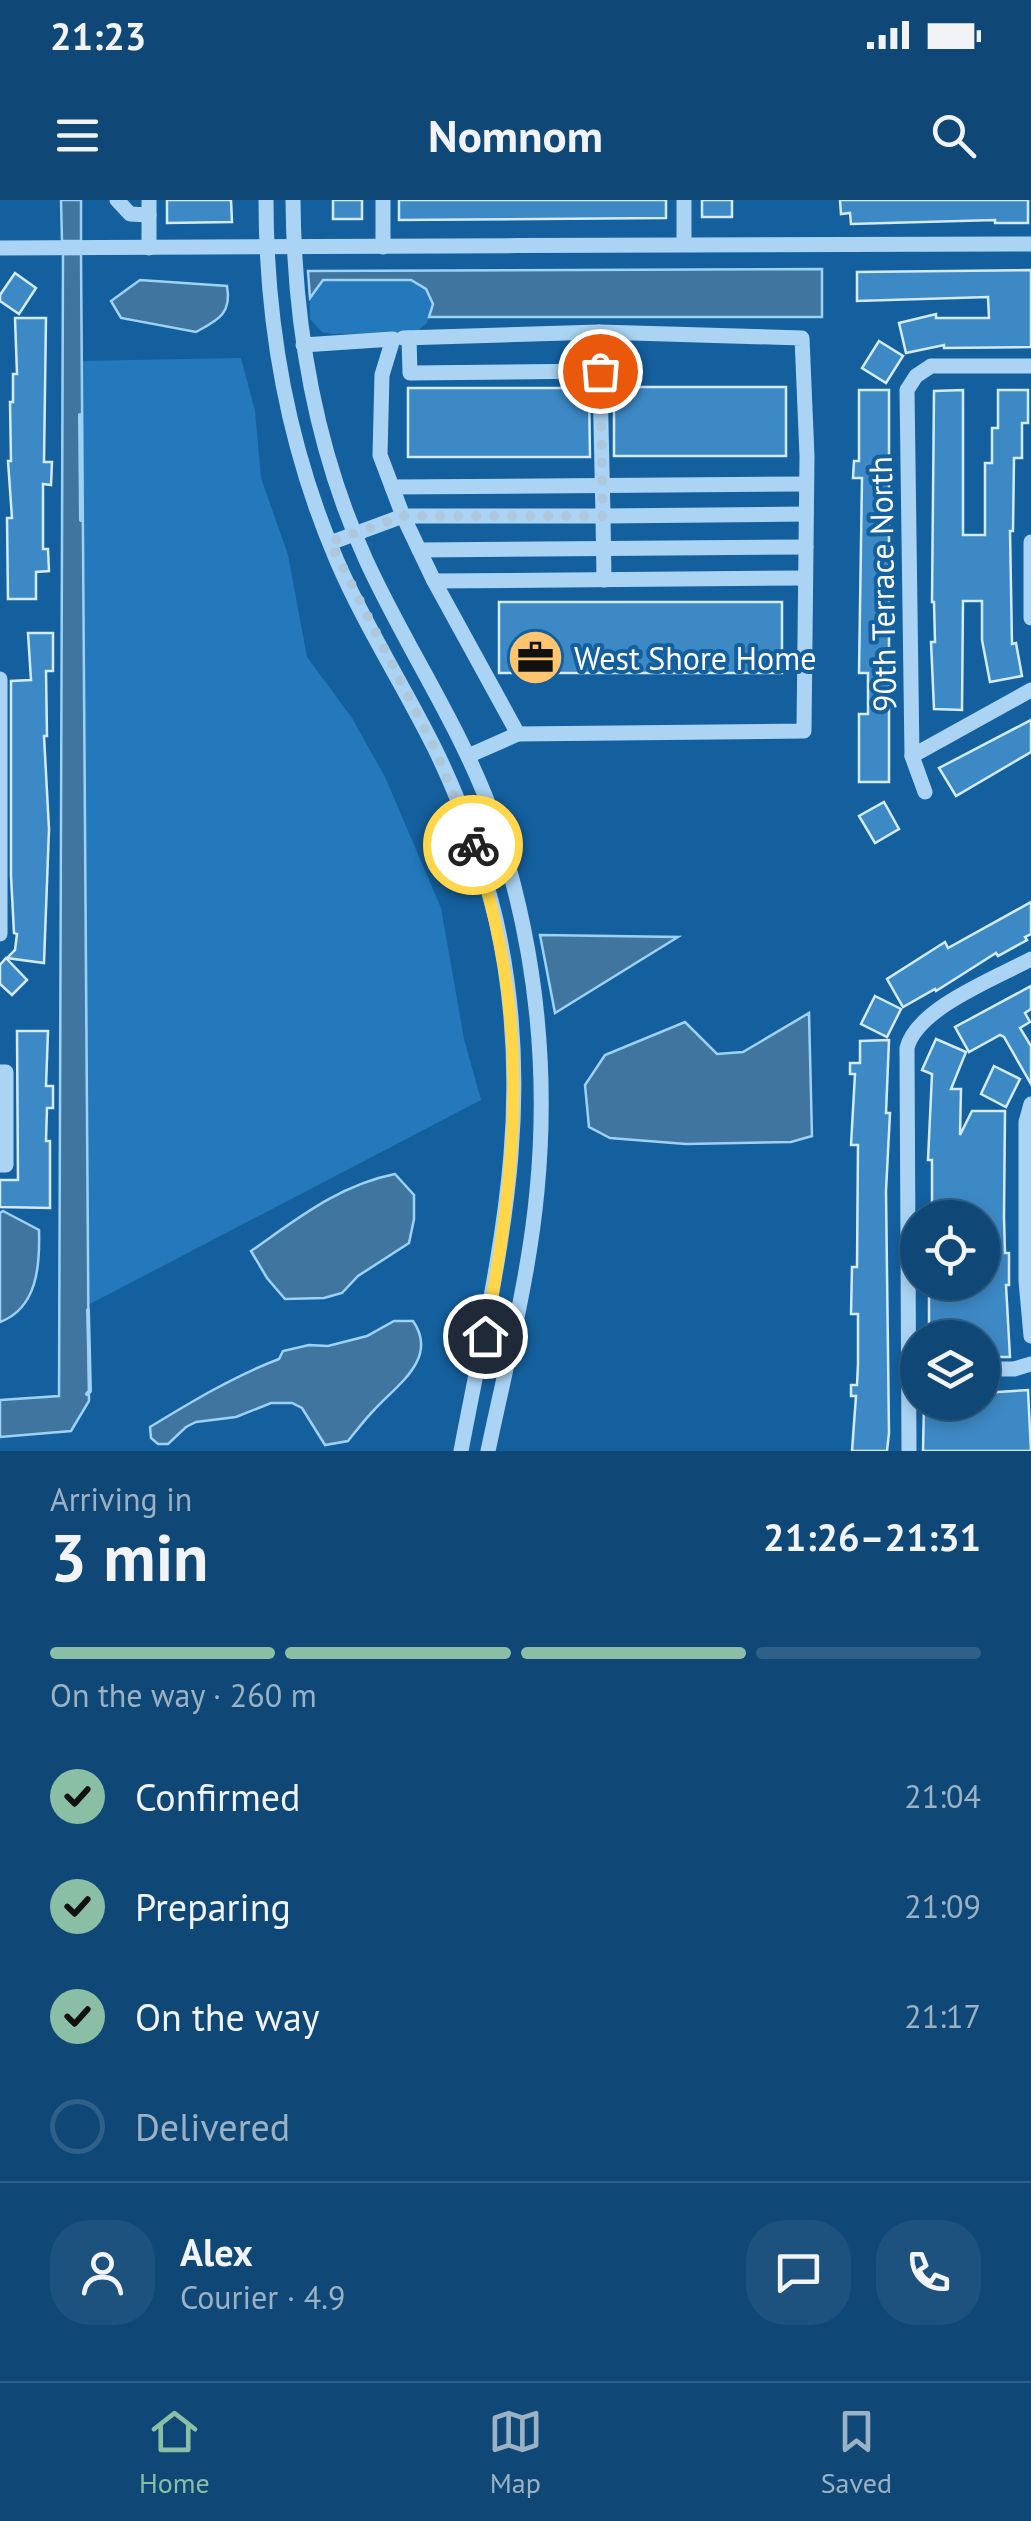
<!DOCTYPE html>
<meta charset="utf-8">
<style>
body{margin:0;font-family:"PT Sans",sans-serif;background:#1d527e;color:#f1f3f6;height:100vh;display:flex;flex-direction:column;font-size:38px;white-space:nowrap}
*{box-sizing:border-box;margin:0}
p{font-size:32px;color:#9bb2c5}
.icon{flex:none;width:55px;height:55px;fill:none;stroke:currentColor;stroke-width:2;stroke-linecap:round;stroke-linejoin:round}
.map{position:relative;height:1251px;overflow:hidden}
.sheet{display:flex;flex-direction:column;background:#0f4876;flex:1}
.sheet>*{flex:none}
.buttons{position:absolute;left:900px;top:1000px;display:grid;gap:20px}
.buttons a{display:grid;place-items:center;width:100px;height:100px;border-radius:50%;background:#0f4876;box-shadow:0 5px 15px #0003,0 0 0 2px #2f6088;font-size:50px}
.pin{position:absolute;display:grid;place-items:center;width:85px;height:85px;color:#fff;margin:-42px;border:5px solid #fff;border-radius:50%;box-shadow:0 2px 10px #0007}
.courier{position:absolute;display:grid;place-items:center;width:100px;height:100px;margin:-50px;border:8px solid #ffd54a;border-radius:50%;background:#fff;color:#222;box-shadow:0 2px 12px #0007}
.overview em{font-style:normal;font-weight:600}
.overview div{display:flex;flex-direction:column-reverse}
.overview{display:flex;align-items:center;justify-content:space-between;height:170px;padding:0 50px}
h1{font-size:65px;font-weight:600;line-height:75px}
.bar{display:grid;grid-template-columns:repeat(4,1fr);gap:15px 10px;align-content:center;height:120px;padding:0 50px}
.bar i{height:12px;border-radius:8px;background:#2f6088}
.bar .current{background:#8abfa5}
.bar p{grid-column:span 4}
.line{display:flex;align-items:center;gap:25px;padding:0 50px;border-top:2px solid #2f6088}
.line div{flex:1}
.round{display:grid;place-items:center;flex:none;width:105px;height:105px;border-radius:40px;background:#1d527e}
ol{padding:0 50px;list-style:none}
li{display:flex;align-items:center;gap:30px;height:110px}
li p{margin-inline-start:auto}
li .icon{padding:10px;border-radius:50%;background:#8abfa5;color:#111;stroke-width:4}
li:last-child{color:#9bb2c5}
li i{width:55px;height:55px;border:5px solid #2f6088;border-radius:50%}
.status{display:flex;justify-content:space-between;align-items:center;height:70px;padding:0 50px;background:#0f4876;direction:ltr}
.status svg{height:28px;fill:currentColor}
header{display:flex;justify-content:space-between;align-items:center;height:130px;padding:0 50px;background:#0f4876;font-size:45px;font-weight:600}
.dock{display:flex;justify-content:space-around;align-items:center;height:140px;border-top:2px solid #2f6088;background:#0f4876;font-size:28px;color:#9bb2c5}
.dock a{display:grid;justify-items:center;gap:5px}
.dock .current{color:#8abfa5}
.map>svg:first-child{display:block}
</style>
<div class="status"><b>21:23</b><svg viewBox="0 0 49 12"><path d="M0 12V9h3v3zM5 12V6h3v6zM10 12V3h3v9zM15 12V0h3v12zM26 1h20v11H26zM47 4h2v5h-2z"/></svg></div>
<header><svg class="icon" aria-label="menu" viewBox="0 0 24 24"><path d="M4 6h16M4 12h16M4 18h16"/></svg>Nomnom<svg class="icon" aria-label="search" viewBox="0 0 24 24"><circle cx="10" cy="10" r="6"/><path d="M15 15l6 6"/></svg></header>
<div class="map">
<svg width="1031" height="1251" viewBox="0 0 1031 1251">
<rect width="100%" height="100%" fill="#14609e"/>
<!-- green -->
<g fill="#2379bb">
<path d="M323 80H411L426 89 433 104 427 123 415 133 333 134 322 132 310 119V98Z"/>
<path d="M241 158 255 211 261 278 288 355 307 457 352 518 385 577 441 708 464 839 481 900 88 1105 80 161Z"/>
</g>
<!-- water -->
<g fill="#4075a0" stroke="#9ed1f6" stroke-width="2.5">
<path d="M61 0H81V41H62Z"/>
<path d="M63 54H81L89 1201 71 1231 0 1237V1200L59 1196Z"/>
<path d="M822 69V117H429L433 104 426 89 411 80H323L310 98 308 71Z"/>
<path d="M140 80 227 86C232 114 218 120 196 132L121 118 111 101Z"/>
<path d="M540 735 678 737 555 813Z"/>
<path d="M809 813 812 936 791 942 686 944 610 938 589 927 585 885 605 855 685 822 717 854 743 852Z"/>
<path d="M395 974 414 995V1019L409 1043 358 1076 342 1093 324 1098 285 1099 267 1078 251 1051C297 1019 339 985 395 974Z"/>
<path d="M3 1011 39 1030C40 1064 38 1108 0 1122V1013Z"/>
<path d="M394 1121H413C439 1158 397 1185 375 1209 365 1219 357 1230 348 1241L325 1245 302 1208 292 1203H271L236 1217 196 1222 186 1227 168 1244H158L151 1238 150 1227C191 1202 234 1176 279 1159L283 1151 309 1145 328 1146 367 1136Z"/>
</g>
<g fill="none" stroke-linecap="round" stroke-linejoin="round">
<!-- stream -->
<g stroke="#9ed1f6" stroke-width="4">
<path d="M80 215 81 320"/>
<path d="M87 1194 90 1191 88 1110"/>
</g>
</g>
<!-- building -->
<g fill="#3d89c5" stroke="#d4ebfd" stroke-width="2.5">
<path d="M167 0H231L232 22 167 23Z"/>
<rect x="333" y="0" width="29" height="19"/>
<path d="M399 0H666V18L399 20Z"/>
<rect x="702" y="0" width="30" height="17"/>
<path d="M840 0H1028V23H995V20L851 24 850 13 841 14Z"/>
<path d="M1031 70V147L944 148V145L906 153 899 123 936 114V118H989L988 97 857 101V72Z"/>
<path d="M15 73 36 88 19 114 0 101V95Z"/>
<path d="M15 118H46L44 262H52L51 285 43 284V349H48L49 371 36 372V399H8L7 318H12L8 261H11L10 202H13V174H17Z"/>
<path d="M879 141 903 156 886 183 862 168Z"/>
<rect x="614" y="187" width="172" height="69"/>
<path d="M408 188H589L590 257H408Z"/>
<path d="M859 190H889V582H859V514H868V473H859L862 278H853L854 261H859Z"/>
<path d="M963 190V335H985V263H992V228H998V190H1028V223H1022V258H1014L1013 331H1010L1012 444 1016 443 1022 476 990 482 982 440V401H963L962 510 934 509 931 442H935L934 402H932L934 191Z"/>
<rect x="499" y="402" width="283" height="71"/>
<path d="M28 433H53V471H46L47 536H44L49 629 44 763 7 758 15 750 17 734 14 733 11 676V481L31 480Z"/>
<path d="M1031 520V552L956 596 939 568Z"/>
<path d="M884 602 899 629 875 643 859 616Z"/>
<path d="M1031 702V734L1025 737 1027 740 998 756 996 753 936 791 935 789 903 807 887 779 945 742 948 748Z"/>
<path d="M6 758 27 780 12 795 0 784V765Z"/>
<path d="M1031 786V809L1025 813 1030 822 1020 828 1031 846V884L1004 837 1000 835 969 852 955 827Z"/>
<path d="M875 796 901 809 887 837 861 824Z"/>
<path d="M17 831H48L46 886H53V908H47L46 941H50V1008L0 1007V980H18Z"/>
<path d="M936 839 966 852 951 889H961L960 935 972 911H1005L1004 1017 1005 1053H1009V1085H1006L1010 1157H982V1138H929V1087H976V1082H982V1018H932V960H928L932 874 922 870Z"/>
<path d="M889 840 886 913H890L886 991 889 1233 887 1251H852L856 1196H851V1185H857L858 1164V1114H851L852 1067H857L858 945H851L855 874H850V863H860V841Z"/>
<path d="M994 866 1020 879 1006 907 981 894Z"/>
<path d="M1028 1190 1031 1251H923L924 1202H982V1193Z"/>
</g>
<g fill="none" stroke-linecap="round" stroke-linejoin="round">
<!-- minor -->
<g stroke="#abd4f4" stroke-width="15">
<path d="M117 0 130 14 149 15"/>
<path d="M266 0C266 124 288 247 337 361 365 426 404 486 435 549 461 602 482 662 496 720 539 910 496 1066 461 1251"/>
<path d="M293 0C294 125 314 246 366 360 407 450 464 531 496 625 535 743 549 867 537 991 529 1078 506 1165 488 1251"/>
<path d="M383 0V47"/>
<path d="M684 0V43"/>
<path d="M0 48C344 48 687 43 1031 44"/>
<path d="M149 48V0"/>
<path d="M403 138 599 132"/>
<path d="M409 138 410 173 600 171"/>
<path d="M303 145 393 139 382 175 380 255 403 316 434 381 518 534 804 531 807 256 802 138 599 132 603 316H403L330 343"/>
<path d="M392 287 806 284"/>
<path d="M1031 342V418"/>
<path d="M419 350 806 347"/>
<path d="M604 380 603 316 806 314"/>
<path d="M434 381 805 378"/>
<path d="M0 479V734"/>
<path d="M468 556 518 534"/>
<path d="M912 556 1031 490"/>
<path d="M925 592 912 556 907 190 916 176 931 166H1031"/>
<path d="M0 872H6V965H0"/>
<path d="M1031 904 1026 922V1081L1031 1136"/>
<path d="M982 1169H1014L1031 1164"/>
<path d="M909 1251 907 848C917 808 996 778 1031 759"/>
</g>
</g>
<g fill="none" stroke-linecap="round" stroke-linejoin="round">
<!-- done -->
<path stroke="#adc7dd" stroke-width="10" stroke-dasharray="0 18" d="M473 645 436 551 330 342 403 316H603L600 171"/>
<!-- route -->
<path stroke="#ffd54a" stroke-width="12" d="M473 645C532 815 518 963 485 1136"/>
</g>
<!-- icons -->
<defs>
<symbol id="office-disc" viewBox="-11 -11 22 22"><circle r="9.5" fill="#ffc56e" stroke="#14609e"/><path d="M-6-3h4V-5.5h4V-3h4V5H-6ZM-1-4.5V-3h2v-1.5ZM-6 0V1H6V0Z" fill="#111"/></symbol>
</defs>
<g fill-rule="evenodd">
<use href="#office-disc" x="504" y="426" width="63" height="63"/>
</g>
<g text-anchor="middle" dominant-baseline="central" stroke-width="8" stroke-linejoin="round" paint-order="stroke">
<!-- street labels -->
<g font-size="32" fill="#fff" stroke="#14609e">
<text transform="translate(882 384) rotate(-91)">90th Terrace North</text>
</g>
<!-- poi labels -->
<g font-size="32" fill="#fff" stroke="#14609e" text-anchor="start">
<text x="574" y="458">West Shore Home</text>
</g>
</g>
</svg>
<div class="buttons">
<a><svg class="icon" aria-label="locate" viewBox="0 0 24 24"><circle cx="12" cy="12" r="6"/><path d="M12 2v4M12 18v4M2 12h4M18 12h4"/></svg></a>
<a><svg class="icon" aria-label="layers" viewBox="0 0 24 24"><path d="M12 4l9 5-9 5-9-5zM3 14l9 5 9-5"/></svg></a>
</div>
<div class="pin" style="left:600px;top:171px;background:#ea580c"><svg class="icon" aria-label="bag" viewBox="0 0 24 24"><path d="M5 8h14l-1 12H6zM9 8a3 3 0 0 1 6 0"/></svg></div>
<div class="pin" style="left:485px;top:1136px;background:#1f2937"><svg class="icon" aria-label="home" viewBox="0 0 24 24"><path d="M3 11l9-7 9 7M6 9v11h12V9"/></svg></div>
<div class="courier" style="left:473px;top:645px"><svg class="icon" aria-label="bike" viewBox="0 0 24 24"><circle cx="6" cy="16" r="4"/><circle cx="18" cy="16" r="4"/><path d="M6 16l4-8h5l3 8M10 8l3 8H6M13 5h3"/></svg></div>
</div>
<section class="sheet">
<div class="overview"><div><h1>3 min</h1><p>Arriving in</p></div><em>21:26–21:31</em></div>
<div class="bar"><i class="current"></i><i class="current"></i><i class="current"></i><i></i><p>On the way · 260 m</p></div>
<ol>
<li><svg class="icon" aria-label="check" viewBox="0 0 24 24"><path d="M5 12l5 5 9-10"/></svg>Confirmed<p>21:04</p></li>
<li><svg class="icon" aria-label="check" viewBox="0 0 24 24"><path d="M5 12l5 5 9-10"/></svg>Preparing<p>21:09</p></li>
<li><svg class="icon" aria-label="check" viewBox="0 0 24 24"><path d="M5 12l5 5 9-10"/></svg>On the way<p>21:17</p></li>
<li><i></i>Delivered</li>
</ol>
<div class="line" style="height:180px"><a class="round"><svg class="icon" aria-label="person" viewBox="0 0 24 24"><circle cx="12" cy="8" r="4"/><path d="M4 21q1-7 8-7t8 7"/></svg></a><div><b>Alex</b><p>Courier · 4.9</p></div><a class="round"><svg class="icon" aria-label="chat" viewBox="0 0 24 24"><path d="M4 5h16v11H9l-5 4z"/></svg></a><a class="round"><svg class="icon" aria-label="phone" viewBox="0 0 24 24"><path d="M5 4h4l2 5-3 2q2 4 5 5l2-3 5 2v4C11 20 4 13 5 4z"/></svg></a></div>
</section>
<nav class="dock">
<a class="current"><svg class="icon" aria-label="home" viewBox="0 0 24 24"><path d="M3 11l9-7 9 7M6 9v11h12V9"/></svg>Home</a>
<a><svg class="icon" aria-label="map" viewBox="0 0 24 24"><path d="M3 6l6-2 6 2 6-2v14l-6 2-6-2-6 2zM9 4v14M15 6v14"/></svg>Map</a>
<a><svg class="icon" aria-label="saved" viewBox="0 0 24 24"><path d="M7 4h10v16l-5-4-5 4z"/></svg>Saved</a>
</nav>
